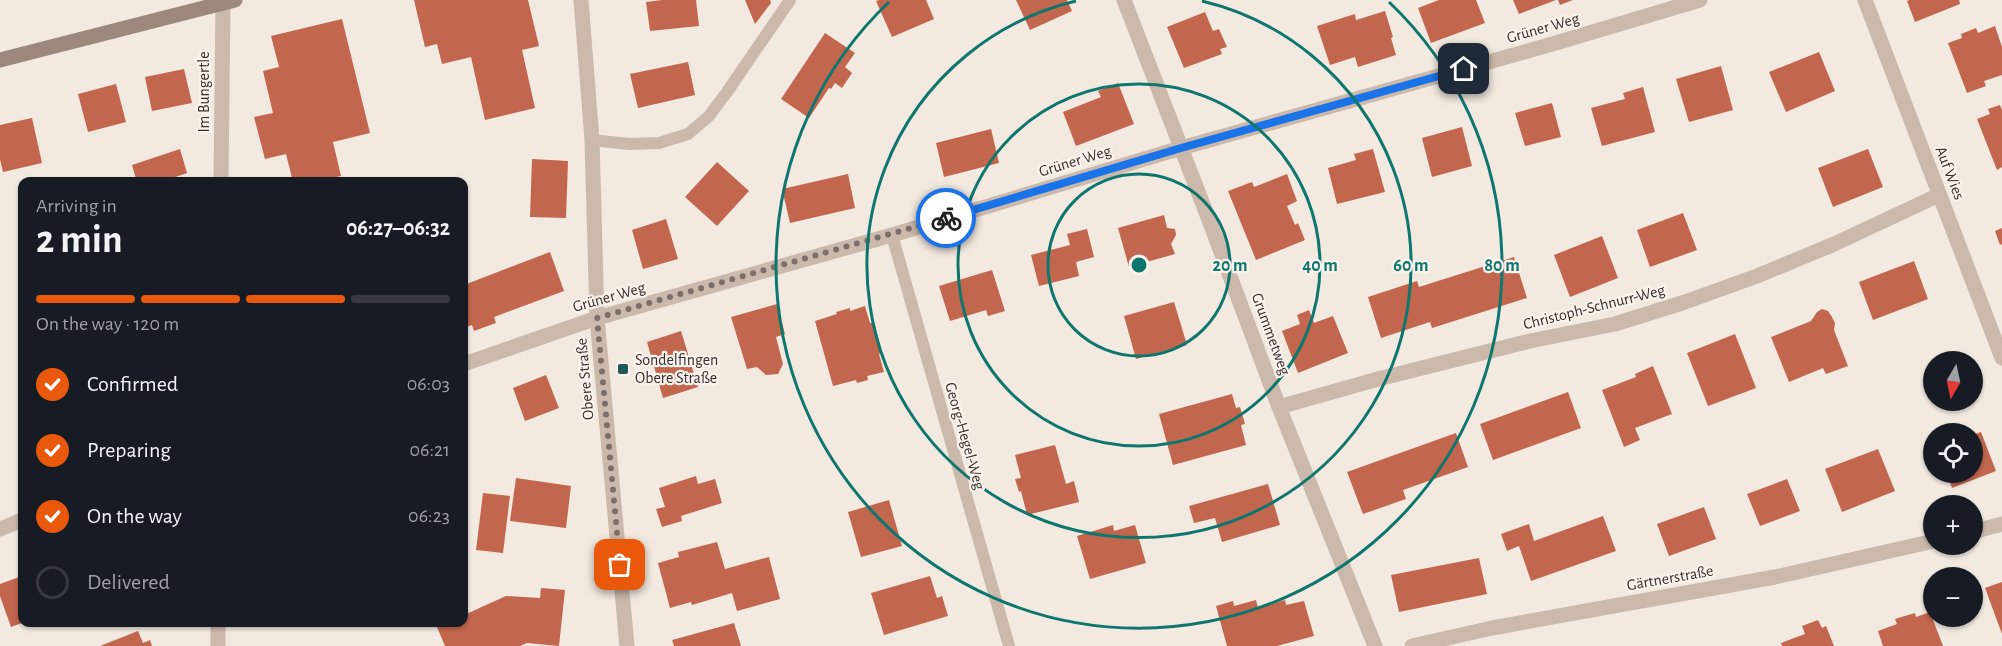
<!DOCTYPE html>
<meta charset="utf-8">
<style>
body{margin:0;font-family:"Alegreya Sans",sans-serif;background:#20242c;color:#f1f3f6;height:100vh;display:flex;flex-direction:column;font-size:22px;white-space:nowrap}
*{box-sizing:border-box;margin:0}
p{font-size:20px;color:#9ea1a6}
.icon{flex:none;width:33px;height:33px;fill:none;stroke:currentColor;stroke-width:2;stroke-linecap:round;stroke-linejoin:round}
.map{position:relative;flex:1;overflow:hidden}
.sheet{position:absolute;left:18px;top:177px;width:450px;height:450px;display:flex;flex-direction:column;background:#171b24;border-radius:12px;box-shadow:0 2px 4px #0004}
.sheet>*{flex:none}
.needle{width:39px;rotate:189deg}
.buttons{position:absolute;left:1923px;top:351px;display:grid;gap:12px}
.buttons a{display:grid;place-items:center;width:60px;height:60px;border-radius:50%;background:#171b24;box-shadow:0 2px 4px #0004;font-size:30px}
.pin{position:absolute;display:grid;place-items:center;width:51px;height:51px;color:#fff;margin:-26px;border-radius:12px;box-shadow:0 3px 9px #0006}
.courier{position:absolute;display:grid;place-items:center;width:60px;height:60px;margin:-30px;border:4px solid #1a73e8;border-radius:50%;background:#fff;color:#222;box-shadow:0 2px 8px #0007}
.head em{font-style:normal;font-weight:700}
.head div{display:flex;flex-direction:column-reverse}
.head{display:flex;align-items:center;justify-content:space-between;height:102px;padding:0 18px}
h1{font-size:39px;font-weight:700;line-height:45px}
.bar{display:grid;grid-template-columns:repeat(4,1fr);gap:9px 6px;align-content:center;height:72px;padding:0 18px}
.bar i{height:8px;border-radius:4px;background:#363941}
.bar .on{background:#ea580c}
.bar p{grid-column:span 4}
ol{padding:0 18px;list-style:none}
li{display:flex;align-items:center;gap:18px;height:66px}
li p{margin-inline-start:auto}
li .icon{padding:6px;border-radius:50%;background:#ea580c;color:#fff;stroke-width:4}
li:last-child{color:#9ea1a6}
li i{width:33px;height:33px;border:3px solid #363941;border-radius:50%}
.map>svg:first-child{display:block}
</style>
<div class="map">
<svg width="2002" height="646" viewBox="0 0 2002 646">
<rect width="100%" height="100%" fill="#f2e9e0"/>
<!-- building -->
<g fill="#c2664e">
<path d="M414 0H528L539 46 522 50 535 108 485 120 471 57 442 64 437 44 425 47Z"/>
<path d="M662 0H696L699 26 650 31 646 2Z"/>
<path d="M745 0H770L771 3 755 24Z"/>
<path d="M879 0H926L934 19 892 37 876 1Z"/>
<path d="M1016 0H1067L1072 11 1030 30Z"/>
<path d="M1439 0H1476L1485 23 1431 43 1418 8Z"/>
<path d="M1513 0H1556L1519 14Z"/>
<path d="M1558 0H1573L1560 5Z"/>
<path d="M1909 0H1959L1960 4 1915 22 1907 1Z"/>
<path d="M1385 11 1393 37 1391 38 1396 55 1358 67 1355 57 1330 65 1317 26 1355 14 1356 20Z"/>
<path d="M1205 12 1213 31 1219 29 1227 47 1220 49 1222 54 1184 68 1167 27Z"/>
<path d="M342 19 370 133 333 142 341 176 327 179 328 182H293L286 154 265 159 254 117 273 113 263 71 279 67 271 36Z"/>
<path d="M1995 26 2002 47V75L1984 81 1986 86 1967 93 1948 43 1962 38 1961 34 1976 28 1978 33Z"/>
<path d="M825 33 855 53 845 67 852 73 842 88 835 83 831 89 829 88 809 118 781 99Z"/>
<path d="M1819 52 1835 91 1786 112 1769 72Z"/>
<path d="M688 62 695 95 638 108 630 74Z"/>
<path d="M1721 66 1733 110 1689 122 1676 79Z"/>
<path d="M184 69 192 103 152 111 145 77Z"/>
<path d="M1118 83 1134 124 1076 146 1063 112 1101 97 1098 91Z"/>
<path d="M116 84 126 122 88 132 78 94Z"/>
<path d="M1643 87 1655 132 1602 146 1591 108 1625 99 1623 93Z"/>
<path d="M1552 103 1561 137 1525 146 1515 113Z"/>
<path d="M2000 105 2002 110V167L1997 170 1977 119 1990 114 1988 109Z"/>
<path d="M32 118 42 163 3 172 0 159V125Z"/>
<path d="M1462 127 1472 166 1432 177 1422 138Z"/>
<path d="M991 129 999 163 944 177 936 143Z"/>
<path d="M180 149 187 173 161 182H137L132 165Z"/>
<path d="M1373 149 1385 192 1337 204 1328 168 1356 160 1354 154Z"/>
<path d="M1868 149 1883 187 1833 207 1818 168Z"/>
<path d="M532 159 568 161 566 218 530 217Z"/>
<path d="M717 162 749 191 717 226 685 197Z"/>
<path d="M848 174 855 208 790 223 782 189Z"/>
<path d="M1287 174 1297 201 1287 206 1295 225 1298 223 1305 240 1256 260 1228 191 1252 182 1254 187Z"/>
<path d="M1683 213 1697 250 1650 267 1637 230Z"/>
<path d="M1164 215 1167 228 1175 229 1176 235 1171 244 1175 254 1129 267 1118 228Z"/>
<path d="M666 219 678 259 643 269 632 230Z"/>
<path d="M2002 228V244L2000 245 1995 231Z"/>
<path d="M1087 229 1094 257 1076 262 1079 276 1039 286 1031 255 1070 245 1067 234Z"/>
<path d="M1602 236 1618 278 1570 297 1554 255Z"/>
<path d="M550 252 564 291 494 317 496 323 474 331 472 325 464 328V285Z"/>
<path d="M1514 257 1527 298 1432 328 1430 322 1381 338 1368 297 1417 281 1419 287Z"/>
<path d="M1914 261 1928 299 1873 320 1859 282Z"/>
<path d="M992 270 1005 311 988 316 986 310 950 321 939 286Z"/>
<path d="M1174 302 1187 345 1136 359 1124 316Z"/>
<path d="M777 304 785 334 776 337 783 364 778 374 766 375 757 367 747 369 731 317Z"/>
<path d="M865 306 870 323 874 322 882 353 879 354 884 372 867 376 868 380 857 383 856 380 833 386 815 321 837 314 836 312 850 308V311Z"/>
<path d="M1822 309 1828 311 1832 317 1835 323 1834 330 1848 366 1826 374 1823 368 1789 382 1771 337 1811 321 1817 312Z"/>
<path d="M1309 310 1314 323 1333 316 1348 353 1298 373 1282 331 1300 324 1297 315Z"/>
<path d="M681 331 698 387 663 398 647 342Z"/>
<path d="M1735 334 1756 388 1708 406 1687 353Z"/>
<path d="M1653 366 1672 414 1635 428 1640 440 1624 447 1602 390 1636 377 1635 374Z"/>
<path d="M546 375 559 408 525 421 513 388Z"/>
<path d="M1568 392 1581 428 1493 460 1480 424Z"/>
<path d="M1232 394 1236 408 1240 407 1245 424 1241 425 1246 445 1173 465 1159 414Z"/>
<path d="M1981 432 1996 471 1952 488 1946 472H1972V435Z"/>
<path d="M1456 433 1468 467 1403 490 1406 499 1363 514 1347 472Z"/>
<path d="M1055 445 1066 484 1074 481 1079 502 1027 515 1021 491 1019 492 1015 479 1021 478 1015 455Z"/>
<path d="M1878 449 1895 491 1842 512 1825 469Z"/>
<path d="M696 476 698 484 715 479 722 503 681 516 682 521 662 527 656 509 665 507 659 488Z"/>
<path d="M516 478 571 486 566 528 510 521Z"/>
<path d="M1787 479 1800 511 1760 526 1747 494Z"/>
<path d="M1268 484 1280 525 1222 542 1215 518 1194 523 1189 506Z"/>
<path d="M483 493 510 496 503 553 476 550Z"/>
<path d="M889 500 902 546 861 557 848 512Z"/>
<path d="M1704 507 1716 539 1669 556 1657 524Z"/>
<path d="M1603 516 1616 551 1531 581 1519 546 1507 551 1501 534 1529 524 1534 541Z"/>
<path d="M1113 525 1114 531 1135 525 1146 563 1090 579 1077 536Z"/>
<path d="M717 542 725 569 769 557 780 599 737 611 732 593 692 605 691 602 670 608 658 563 679 557 678 552Z"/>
<path d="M1479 558 1487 594 1399 612 1391 575Z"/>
<path d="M22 576V623L11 627 0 596V584Z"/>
<path d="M930 576 937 598 942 596 948 616 884 635 871 593Z"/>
<path d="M2002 582V634L1985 588Z"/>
<path d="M541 588 565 590 559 646 527 643 520 646H445L437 627 446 622H464V615L506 596 540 598Z"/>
<path d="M1256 600 1258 608 1285 600 1286 605 1304 601 1314 636 1277 646H1227L1216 606 1233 601 1234 606Z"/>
<path d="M1930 612 1943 646H1883L1878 631 1897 624 1895 619 1915 613 1916 617Z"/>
<path d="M1818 620 1822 628 1826 626 1834 646H1782L1781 643 1805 634 1802 626Z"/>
<path d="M734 623 741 646H674L672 640Z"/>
<path d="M138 631 143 643 150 640 152 646H100Z"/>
</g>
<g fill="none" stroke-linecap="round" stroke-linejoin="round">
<!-- service -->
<g stroke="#cbb9ac" stroke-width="12">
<path d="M592 140 629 144 659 143 688 134 709 116 727 92 790 0"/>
<path d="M892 235 1009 646"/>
</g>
<!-- minor -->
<g stroke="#cbb9ac" stroke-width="15">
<path d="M581 0 592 140 597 318 627 646"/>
<path d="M1124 0 1209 220 1279 407 1375 646"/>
<path d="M1865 0 2002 358"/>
<path d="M221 182 223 3"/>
<path d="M464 364 597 318 892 235 1181 148 1549 45 1700 0"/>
<path d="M1279 407 1378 379 1530 341 1615 324 1685 302 1757 276 1832 245 1939 195"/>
<path d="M0 529 22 520"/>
<path d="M1972 532 2002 524"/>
<path d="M218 646V622"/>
<path d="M1412 646 1492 628 1775 577 1934 541"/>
</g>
<!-- secondary -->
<path stroke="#9e887d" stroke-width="15" d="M0 60 235 0"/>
</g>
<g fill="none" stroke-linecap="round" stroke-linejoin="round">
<!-- done -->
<path stroke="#7a6f6a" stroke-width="6" stroke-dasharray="0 10.8" d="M620 565 597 318 946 218"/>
<!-- route -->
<path stroke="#1a73e8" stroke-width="8" d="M946 218 1181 148 1464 69"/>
</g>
<!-- distance rings -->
<g fill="none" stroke="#0f766e" stroke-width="3">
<circle cx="1139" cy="265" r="91"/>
<circle cx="1139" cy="265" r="181"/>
<path d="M1202 1A272 272 0 1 1 1076 1"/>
<path d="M1389 2A363 363 0 1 1 889 2"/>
</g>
<!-- markers -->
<rect fill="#215859" stroke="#faf3ed" stroke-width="2" x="617" y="363" width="12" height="12" rx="3"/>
<g text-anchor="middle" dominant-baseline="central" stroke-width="4.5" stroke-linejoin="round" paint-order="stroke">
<!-- street labels -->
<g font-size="16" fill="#392e2b" stroke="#faf3ed">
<text transform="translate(1543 28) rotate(-16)">Grüner Weg</text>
<text transform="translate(204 92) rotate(-90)">Im Bungertle</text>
<text transform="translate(1075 161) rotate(-17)">Grüner Weg</text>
<text transform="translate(1950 173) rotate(69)">Auf Wies</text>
<text transform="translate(609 297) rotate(-16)">Grüner Weg</text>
<text transform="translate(1594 307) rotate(-14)">Christoph-Schnurr-Weg</text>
<text transform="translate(1271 334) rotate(70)">Grummetweg</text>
<text transform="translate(585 379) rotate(-95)">Obere Straße</text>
<text transform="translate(965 436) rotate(74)">Georg-Hegel-Weg</text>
<text transform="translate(1670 578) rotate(-10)">Gärtnerstraße</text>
</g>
<!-- poi labels -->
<g font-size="16" fill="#392e2b" stroke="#faf3ed" text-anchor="start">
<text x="635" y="360">Sondelfingen<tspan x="635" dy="18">Obere Straße</tspan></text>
</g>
</g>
<circle cx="1139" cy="265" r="9" fill="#0f766e" stroke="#faf3ed" stroke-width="3"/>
<g font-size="18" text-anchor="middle" font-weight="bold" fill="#0f766e" stroke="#faf3ed" stroke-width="4.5" stroke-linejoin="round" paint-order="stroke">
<text x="1230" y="271">20 m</text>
<text x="1320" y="271">40 m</text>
<text x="1411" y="271">60 m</text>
<text x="1502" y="271">80 m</text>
</g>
</svg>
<div class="buttons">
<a><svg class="needle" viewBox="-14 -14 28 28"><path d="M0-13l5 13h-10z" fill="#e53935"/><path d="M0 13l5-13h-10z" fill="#9ea1a6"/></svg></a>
<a><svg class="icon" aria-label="locate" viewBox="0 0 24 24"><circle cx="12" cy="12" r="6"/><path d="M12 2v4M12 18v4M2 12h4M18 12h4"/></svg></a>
<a>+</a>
<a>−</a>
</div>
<div class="pin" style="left:620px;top:565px;background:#ea580c"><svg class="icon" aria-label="bag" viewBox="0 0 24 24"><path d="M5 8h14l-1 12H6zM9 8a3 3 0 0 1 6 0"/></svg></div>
<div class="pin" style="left:1464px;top:69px;background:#1f2937"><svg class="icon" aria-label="home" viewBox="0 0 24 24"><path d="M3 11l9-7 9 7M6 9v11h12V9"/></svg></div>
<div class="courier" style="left:946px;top:218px"><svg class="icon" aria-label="bike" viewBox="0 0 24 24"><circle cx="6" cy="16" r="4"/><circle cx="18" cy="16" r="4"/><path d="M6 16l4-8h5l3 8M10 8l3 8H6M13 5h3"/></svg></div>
<section class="sheet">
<div class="head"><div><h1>2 min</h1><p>Arriving in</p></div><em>06:27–06:32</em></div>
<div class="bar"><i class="on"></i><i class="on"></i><i class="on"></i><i></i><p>On the way · 120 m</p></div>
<ol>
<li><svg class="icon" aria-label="check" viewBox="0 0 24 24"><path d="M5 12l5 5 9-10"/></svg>Confirmed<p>06:03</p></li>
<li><svg class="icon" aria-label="check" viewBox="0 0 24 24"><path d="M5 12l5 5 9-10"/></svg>Preparing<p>06:21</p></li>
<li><svg class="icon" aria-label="check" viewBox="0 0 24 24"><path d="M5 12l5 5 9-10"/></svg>On the way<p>06:23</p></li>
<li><i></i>Delivered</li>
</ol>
</section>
</div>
